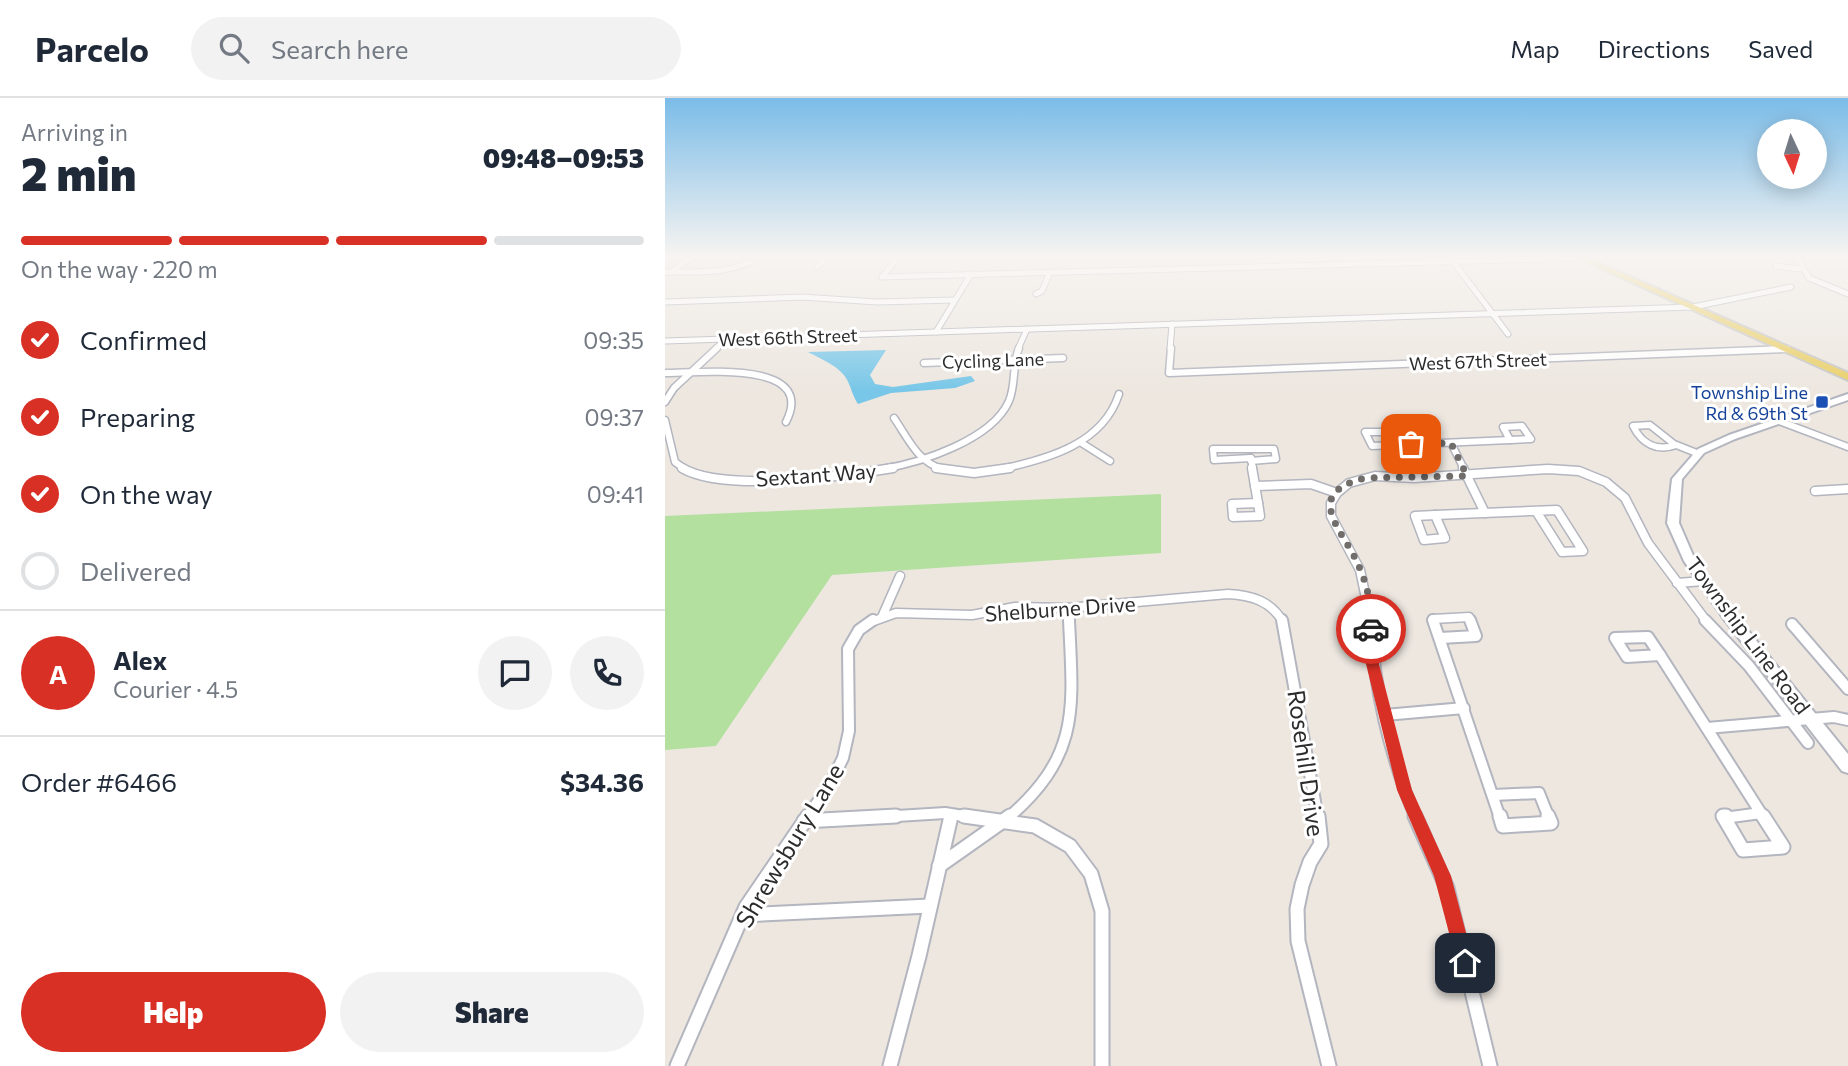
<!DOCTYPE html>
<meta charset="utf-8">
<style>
body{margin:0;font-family:Commissioner,sans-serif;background:#f2f2f3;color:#1f2937;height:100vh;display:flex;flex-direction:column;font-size:26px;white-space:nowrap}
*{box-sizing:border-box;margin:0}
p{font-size:23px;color:#747a83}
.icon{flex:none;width:38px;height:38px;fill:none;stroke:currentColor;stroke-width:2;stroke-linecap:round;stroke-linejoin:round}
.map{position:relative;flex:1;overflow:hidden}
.drawer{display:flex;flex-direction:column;background:#fff;width:665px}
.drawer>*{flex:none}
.needle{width:46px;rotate:176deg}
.buttons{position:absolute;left:1092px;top:21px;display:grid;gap:14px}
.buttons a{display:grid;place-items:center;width:70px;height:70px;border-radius:50%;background:#fff;box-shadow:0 4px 18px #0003;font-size:35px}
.pin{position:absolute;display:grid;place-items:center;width:60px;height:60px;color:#fff;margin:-30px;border-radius:14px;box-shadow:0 4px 10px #0006}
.courier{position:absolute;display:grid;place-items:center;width:70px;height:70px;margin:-35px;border:5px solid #d93025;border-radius:50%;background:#fff;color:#222;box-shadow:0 2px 9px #0007}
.head em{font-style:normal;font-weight:800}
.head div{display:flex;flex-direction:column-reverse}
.head{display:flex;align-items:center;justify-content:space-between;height:119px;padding:0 21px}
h1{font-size:46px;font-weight:800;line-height:52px}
.bar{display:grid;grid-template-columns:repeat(4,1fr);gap:10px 7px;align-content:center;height:84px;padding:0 21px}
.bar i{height:9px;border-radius:5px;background:#e0e1e3}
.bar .selected{background:#d93025}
.bar p{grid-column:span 4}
.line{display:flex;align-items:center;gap:18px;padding:0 21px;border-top:2px solid #e0e1e3}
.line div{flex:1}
.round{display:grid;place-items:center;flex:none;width:74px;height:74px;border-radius:37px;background:#f2f2f3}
ol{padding:0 21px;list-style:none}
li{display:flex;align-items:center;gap:21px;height:77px}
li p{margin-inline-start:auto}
li .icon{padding:7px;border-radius:50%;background:#d93025;color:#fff;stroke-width:4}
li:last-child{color:#747a83}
li i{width:38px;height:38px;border:4px solid #e0e1e3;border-radius:50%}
.button{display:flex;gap:14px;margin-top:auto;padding:14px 21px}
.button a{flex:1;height:80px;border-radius:42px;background:#d93025;color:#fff;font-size:28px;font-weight:800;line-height:80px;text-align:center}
.button a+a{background:#f2f2f3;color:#1f2937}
header{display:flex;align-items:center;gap:42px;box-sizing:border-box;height:98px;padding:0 35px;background:#fff;border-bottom:2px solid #e0e1e3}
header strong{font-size:33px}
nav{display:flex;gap:38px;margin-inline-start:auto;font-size:24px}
.search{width:490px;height:63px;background:#f2f2f3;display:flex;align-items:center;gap:18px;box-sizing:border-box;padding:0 24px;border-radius:38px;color:#747a83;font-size:26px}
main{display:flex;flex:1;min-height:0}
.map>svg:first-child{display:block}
</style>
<header>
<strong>Parcelo</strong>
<div class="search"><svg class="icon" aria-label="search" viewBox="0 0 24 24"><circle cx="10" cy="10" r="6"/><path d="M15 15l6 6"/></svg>Search here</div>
<nav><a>Map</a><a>Directions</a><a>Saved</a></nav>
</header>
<main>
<section class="drawer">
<div class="head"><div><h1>2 min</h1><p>Arriving in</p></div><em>09:48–09:53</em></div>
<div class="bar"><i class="selected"></i><i class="selected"></i><i class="selected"></i><i></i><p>On the way · 220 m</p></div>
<ol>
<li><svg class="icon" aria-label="check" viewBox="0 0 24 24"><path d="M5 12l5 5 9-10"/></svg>Confirmed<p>09:35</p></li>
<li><svg class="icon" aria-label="check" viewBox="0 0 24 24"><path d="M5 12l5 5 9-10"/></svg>Preparing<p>09:37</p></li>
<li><svg class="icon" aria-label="check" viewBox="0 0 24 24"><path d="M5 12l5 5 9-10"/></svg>On the way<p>09:41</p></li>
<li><i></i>Delivered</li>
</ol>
<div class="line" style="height:126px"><b class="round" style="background:#d93025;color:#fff">A</b><div><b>Alex</b><p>Courier · 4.5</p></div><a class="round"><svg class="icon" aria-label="chat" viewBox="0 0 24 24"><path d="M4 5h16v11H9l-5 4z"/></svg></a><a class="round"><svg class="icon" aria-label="phone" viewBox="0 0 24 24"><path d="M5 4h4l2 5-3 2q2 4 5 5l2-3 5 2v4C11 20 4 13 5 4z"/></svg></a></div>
<div class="line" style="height:91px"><div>Order #6466</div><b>$34.36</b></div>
<div class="button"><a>Help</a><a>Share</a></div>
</section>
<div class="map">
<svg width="1183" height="968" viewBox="0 0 1183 968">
<rect width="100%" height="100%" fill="#ede7e0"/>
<!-- green -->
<path fill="#b3e09f" d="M496 396V455L167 477 51 648 0 652V418Z"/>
<!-- water -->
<path fill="#79c7e8" d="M221 252 205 277 210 286 228 289 306 278 310 283 290 290 226 295 193 306C187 297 186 288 181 280 174 268 154 260 143 254Z"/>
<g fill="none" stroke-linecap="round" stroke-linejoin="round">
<defs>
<g id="street-far4">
<path d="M783 157 843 236"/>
<path d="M1131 157 1144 180 1183 196"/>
<path d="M1111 168 1135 171"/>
<path d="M152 169 164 157"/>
<path d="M0 174C34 174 68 177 98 157"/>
<path d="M6 174 30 157"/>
<path d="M217 179 918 160"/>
<path d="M217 179 235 157"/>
<path d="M371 196 377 193 385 174"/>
<path d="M0 204 137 199 212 204 290 202"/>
<path d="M271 234 306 176"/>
<path d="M0 243 1028 209 1126 189"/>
<path d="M50 251 61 241"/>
<path d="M353 251 362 231"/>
<path d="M505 251 507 226"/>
<path d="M1109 251H1122"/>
</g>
<g id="street-far3">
<path d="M506 250 504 275 1122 251"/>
<path d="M259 265 398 260"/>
<path d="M0 275C33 275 153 261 121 324"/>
<path d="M0 304 9 290 52 250"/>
<path d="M229 320C243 340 253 365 278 371"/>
<path d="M0 322 10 364 20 371"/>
<path d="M1114 323 1183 349"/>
<path d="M857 328 866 341 845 342 838 329Z"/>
<path d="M415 344 445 363"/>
<path d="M786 345 799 371"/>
<path d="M726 347 719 334H700L707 348 845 342"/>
<path d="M1011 347C992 354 977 346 968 328L985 327 1009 346 1034 356"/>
<path d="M586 360 549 362 548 351H609L611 361 586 363"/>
<path d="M586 360 588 371"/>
<path d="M217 371C255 365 327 342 344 303 351 287 347 267 354 250"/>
<path d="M336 371C383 361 438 346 454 296"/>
<path d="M879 371H887"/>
</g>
<g id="street-far2">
<path d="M17 370C59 395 179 378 228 370"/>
<path d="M271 370 309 375 345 370"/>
<path d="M587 370 593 405"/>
<path d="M798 370 820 415"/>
<path d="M590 388 646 386 672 395"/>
<path d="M1150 393 1183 391"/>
<path d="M593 405 595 418 568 419 567 406Z"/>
<path d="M770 417 780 440 759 442 750 418Z"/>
<path d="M770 417 892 412 918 453 897 454 871 413"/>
<path d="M1012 485 1039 483"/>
<path d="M403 510 404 524"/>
<path d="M217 519 235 478"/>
<path d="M206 524 231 515 307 517 350 509 403 510 563 496C586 497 606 503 618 524"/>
<path d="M706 524 695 472 666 418V405L672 395 684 385 710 378 749 380 883 371 914 373 941 384 960 400 983 445 1042 524"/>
<path d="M769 524 768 521 804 519 806 524"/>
</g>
<g id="street-far1">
<path d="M617 522 653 720"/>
<path d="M706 522C708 588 725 659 751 720"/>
<path d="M768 522 835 720"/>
<path d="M1040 522 1084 568 1143 645"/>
<path d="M1127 526 1183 591"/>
<path d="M983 539 995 557 962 559 950 540Z"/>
<path d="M775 540 811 538 805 522"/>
<path d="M995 557 1099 720"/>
<path d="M720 617 799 610"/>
<path d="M1042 630 1169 619 1183 622"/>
<path d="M828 697 874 695 884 720"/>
<path d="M142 720 166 684 178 660 184 633 183 551 194 532 208 522"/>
<path d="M200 720 280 715 311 720"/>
<path d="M343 720C416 657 408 610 404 522"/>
<path d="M1059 720 1096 715"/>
</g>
<g id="street">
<path d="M299 718 370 728 405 748 426 776 437 813V968"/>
<path d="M653 718 656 746 645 764 637 787 632 811 633 843 664 968"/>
<path d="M750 718 782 790 825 968"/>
<path d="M835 718 838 728 886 725 883 718"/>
<path d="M1061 718H1058L1078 752 1118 749 1098 718"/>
<path d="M139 723 231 718"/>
<path d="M274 768 345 718"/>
<path d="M78 817 265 808"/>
<path d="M12 968 81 809 143 718"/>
<path d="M225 968 254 858 286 718"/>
</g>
<path id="secondary" d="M1183 296V302L1070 341 1039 355 1017 381 1014 425 1030 462 1069 515 1183 656V675L1177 673 1059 521 1019 463 1002 425 1007 381 1033 351 1064 337Z"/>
<path id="primary" d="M906 157H916L1183 275V282Z"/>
</defs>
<!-- street-far4 casing -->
<use href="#street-far4" stroke="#b3b5bf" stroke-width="7"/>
<!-- street-far3 casing -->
<use href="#street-far3" stroke="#b3b5bf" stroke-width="9"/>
<!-- street-far2 casing -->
<use href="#street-far2" stroke="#b3b5bf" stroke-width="11"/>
<!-- street-far1 casing -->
<use href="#street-far1" stroke="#b3b5bf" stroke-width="14"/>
<!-- street casing -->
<use href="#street" stroke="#b3b5bf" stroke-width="17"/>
<!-- secondary casing -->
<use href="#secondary" stroke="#b3b5bf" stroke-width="4"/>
<!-- primary casing -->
<use href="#primary" stroke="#c8c8c8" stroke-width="4"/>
<!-- street-far4 -->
<use href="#street-far4" stroke="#fff" stroke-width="5"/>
<!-- street-far3 -->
<use href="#street-far3" stroke="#fff" stroke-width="6"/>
<!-- street-far2 -->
<use href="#street-far2" stroke="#fff" stroke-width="8"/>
<!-- street-far1 -->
<use href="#street-far1" stroke="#fff" stroke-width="10"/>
<!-- street -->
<use href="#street" stroke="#fff" stroke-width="13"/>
<!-- secondary -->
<use href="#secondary" fill="#fff" fill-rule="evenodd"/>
<!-- primary -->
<use href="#primary" fill="#e9cf68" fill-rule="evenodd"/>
</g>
<!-- sky -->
<linearGradient id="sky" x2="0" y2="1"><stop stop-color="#7bbce8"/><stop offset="0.54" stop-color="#f7f4f1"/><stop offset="1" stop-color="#f7f4f1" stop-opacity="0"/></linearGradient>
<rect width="1183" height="292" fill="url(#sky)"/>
<!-- route -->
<path fill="#d93025" d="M706 526 712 531 714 566 747 692 786 778 809 865 807 872 800 874 794 872 792 865 769 778 732 692 701 566 699 531Z"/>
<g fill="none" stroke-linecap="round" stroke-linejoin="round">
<!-- done -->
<path stroke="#706d6b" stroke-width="7" stroke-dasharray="0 12.6" d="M706 531C708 509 701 482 691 462 675 429 638 395 700 380L802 378 786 345 746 346"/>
</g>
<!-- markers -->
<rect fill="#1a4fb4" stroke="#fff" stroke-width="2.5" x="1150" y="297" width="14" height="14" rx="3.5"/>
<g text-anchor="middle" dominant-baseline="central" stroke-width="6" stroke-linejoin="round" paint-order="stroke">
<!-- far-street labels -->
<g font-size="18" fill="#2c2c2c" stroke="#fff">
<text transform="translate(123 239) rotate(-2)">West 66th Street</text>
<text transform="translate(328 262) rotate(-2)">Cycling Lane</text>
<text transform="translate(813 263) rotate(-2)">West 67th Street</text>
</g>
<!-- far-transit labels -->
<g font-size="18" fill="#164399" stroke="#fff" text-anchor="end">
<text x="1143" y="294">Township Line<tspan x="1143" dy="21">Rd &amp; 69th St</tspan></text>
</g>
<!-- street labels -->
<g font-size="21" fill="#2c2c2c" stroke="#fff">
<text transform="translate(151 376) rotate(-4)">Sextant Way</text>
<text transform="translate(395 510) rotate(-4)">Shelburne Drive</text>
<text transform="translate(1084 537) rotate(53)">Township Line Road</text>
</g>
<!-- near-street labels -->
<g font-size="24" fill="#2c2c2c" stroke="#fff">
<text transform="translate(642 665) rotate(82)">Rosehill Drive</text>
<text transform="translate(124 747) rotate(-59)">Shrewsbury Lane</text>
</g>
</g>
</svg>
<div class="buttons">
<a><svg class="needle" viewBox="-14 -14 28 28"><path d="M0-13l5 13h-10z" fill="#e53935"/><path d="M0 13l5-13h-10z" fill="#747a83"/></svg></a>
</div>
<div class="pin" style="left:746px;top:346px;background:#ea580c"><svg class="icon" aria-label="bag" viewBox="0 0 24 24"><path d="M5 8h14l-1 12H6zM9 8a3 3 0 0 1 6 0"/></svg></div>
<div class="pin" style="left:800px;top:865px;background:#1f2937"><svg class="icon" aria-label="home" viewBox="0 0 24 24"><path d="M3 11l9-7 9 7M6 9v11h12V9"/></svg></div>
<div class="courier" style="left:706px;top:531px"><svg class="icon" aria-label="car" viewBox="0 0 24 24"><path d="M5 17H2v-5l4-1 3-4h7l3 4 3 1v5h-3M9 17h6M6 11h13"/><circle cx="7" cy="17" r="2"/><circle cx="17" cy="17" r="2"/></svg></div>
</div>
</main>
